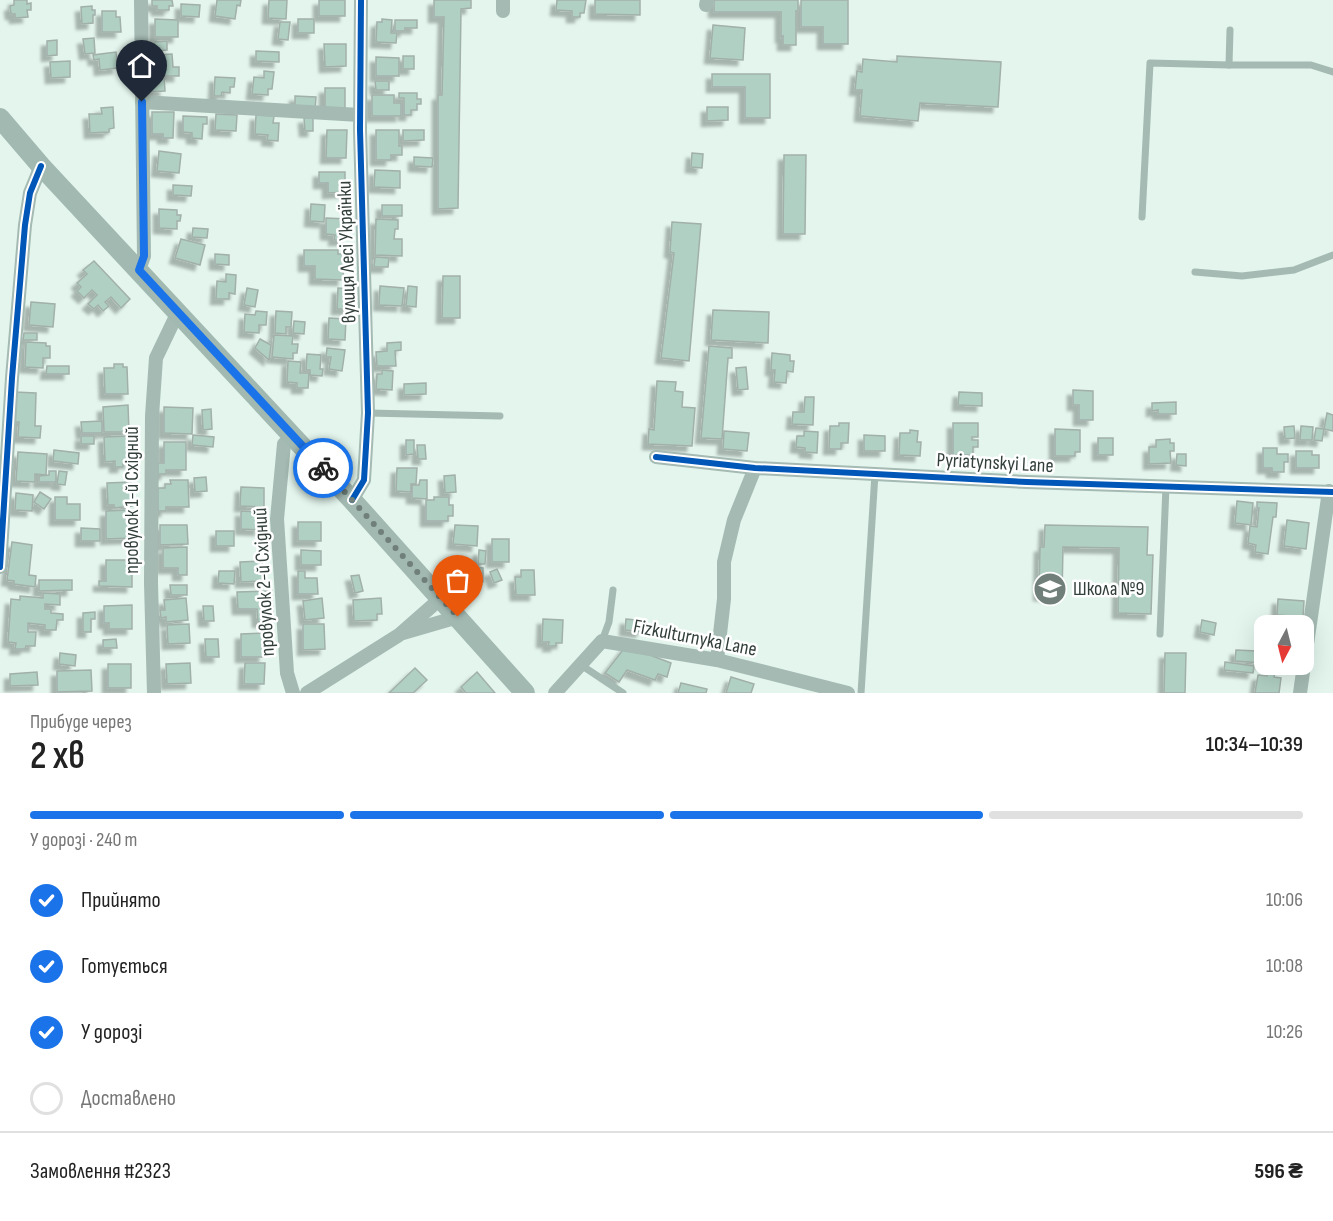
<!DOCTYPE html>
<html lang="uk">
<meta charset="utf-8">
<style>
body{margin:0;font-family:"Sofia Sans Condensed",sans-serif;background:#f2f2f2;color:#222;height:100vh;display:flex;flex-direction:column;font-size:22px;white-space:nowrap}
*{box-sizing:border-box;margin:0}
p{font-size:20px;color:#767676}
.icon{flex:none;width:33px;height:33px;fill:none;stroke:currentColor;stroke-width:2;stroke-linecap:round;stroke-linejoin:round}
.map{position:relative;height:693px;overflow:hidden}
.sheet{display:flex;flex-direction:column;background:#fff;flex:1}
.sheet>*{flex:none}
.needle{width:39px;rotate:187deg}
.fabs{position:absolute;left:1254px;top:615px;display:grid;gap:12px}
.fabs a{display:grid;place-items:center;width:60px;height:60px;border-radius:12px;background:#fff;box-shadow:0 6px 24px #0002;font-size:30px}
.pin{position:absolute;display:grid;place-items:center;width:51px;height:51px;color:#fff;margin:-62px -26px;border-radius:50% 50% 50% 0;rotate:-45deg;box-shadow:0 0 6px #0007}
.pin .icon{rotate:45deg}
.courier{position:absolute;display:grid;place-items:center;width:60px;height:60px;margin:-30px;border:4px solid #1a73e8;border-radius:50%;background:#fff;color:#222;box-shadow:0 2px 8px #0007}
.headline em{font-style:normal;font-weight:600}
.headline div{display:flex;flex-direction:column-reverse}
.headline{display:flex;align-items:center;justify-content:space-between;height:102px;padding:0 30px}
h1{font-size:39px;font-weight:600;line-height:45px}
.bar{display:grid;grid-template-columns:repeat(4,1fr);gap:9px 6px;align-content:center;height:72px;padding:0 30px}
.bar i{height:8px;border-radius:4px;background:#e0e0e0}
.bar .selected{background:#1a73e8}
.bar p{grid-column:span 4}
.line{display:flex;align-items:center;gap:15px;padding:0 30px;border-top:2px solid #e0e0e0}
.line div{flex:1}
ol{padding:0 30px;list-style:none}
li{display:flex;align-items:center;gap:18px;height:66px}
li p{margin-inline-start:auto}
li .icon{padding:6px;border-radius:50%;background:#1a73e8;color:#fff;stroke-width:4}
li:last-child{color:#767676}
li i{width:33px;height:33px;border:3px solid #e0e0e0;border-radius:50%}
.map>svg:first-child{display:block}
</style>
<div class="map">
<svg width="1333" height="693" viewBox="0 0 1333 693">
<defs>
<filter id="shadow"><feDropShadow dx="-5.5" dy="5.5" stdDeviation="1.5" flood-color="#0004"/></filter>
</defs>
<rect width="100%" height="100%" fill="#e3f5ed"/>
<!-- building -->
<g fill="#b1d0c4" stroke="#a2b0aa" stroke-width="1.5" filter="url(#shadow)">
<path d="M14 0H27V4L31 3V10H27L28 17 15 18V14H11L10 6 14 5Z"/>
<path d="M152 0H172L173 6H169V10H157V6H152Z"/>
<path d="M217 0H241L240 6 237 5 235 19 215 16Z"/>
<path d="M269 0H287L286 19 268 18Z"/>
<rect x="319" y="0" width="26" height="16"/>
<path d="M434 0H471V8L461 9 458 208 438 209V95H442L444 17H434Z"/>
<path d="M557 0H586L584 13H580V17H572V11L556 10Z"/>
<path d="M595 0H640V15L595 14Z"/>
<path d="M714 0H798V11H796V45H783V36L781 37V12H714Z"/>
<path d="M801 0H848V44H823V27H801Z"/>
<path d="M181 4 200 5 199 17 181 16Z"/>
<path d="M92 6V10H95V15H93V23L82 24 81 7Z"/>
<path d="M102 11H116V17H120L121 32H102Z"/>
<path d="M155 19 178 20V37H155Z"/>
<rect x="298" y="19" width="16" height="14"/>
<path d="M382 19 392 20 391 33H397L396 43 376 42 377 22H382Z"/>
<path d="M395 20H417V28H405V31H395Z"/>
<path d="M280 22H290L288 40 278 39Z"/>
<path d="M713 25 745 28 743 60 710 58Z"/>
<path d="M94 38 95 53 85 54 83 39Z"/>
<path d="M57 40V55L47 56V41Z"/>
<path d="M167 41V50L155 51 154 42Z"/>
<path d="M324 44H346V66L325 67Z"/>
<path d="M256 51 279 52V62L256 61Z"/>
<path d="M116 52 118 68 100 70 99 59 94 60 93 55Z"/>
<path d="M172 54 173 67H179V76H151V72H156V55Z"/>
<rect x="403" y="56" width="11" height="13"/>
<path d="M897 56 1001 62 998 107 920 103 918 121 860 116 862 90H855L857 71 862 72 863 59 897 62Z"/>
<path d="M376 57 399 58V76H376Z"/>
<path d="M70 61V77L51 78 50 62Z"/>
<path d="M264 71 274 72 272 89H268V95L252 94 254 77 264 78Z"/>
<path d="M712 74H770V118H745V87H712Z"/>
<path d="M164 76 165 91 148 92V77Z"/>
<path d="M215 77 235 78 234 87H230V93L222 92 221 96H214Z"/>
<path d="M375 81H389V90H376Z"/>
<rect x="325" y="88" width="20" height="20"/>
<path d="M399 93H417V99H421V104H417V110H411V115H404V98H399Z"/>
<path d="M372 95H394V103H401V116H372Z"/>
<path d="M295 96 316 97 315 110 295 109Z"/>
<path d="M113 107 114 128 109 129V132L90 133 89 114H102L101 108Z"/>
<path d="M707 107H728V120L707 121Z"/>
<path d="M152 112H174L173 138H163V134H152Z"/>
<path d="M216 114 237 115 236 131 215 130Z"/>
<path d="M256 115 274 116 273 123H279L278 141 267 140 268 135 255 134Z"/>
<path d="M183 116 207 117V124H203L202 139 192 138V133L183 132Z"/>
<path d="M304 118H313V131H305Z"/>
<path d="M327 130H347L346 158H326Z"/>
<path d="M376 130H399V146H402V155H391V160H376Z"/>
<path d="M403 130H424V140L403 141Z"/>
<path d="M159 151 181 154 179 173 157 171Z"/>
<path d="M692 153 703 154 702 168 691 167Z"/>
<path d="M784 155H806L805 234H783Z"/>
<path d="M414 157 433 158 432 167 414 166Z"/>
<path d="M375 170 400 171V188L374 187Z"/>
<path d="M319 172H345V192L328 193V183H319Z"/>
<path d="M173 185 192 186 191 196 173 195Z"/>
<path d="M311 204 325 205 324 222 310 221Z"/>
<rect x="382" y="205" width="20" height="11"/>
<path d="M159 209 177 210V215H181L180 221H177V229L159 228Z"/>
<path d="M326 218 347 219 346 240H334L335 235 326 234Z"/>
<path d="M376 219 398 220V229H395L394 239H402V256L375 255Z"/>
<path d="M672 222 701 224 689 361 661 358 674 253 670 252Z"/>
<path d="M193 228 208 229 207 238 192 237Z"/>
<path d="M181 239 205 245 200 265 175 258Z"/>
<path d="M304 250H338V254H344L343 280 315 279V266H304Z"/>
<path d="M215 254 229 255V265L215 264Z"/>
<path d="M375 257 389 258 388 267H374Z"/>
<path d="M94 261 130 299 121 308 111 297 105 302 109 306 103 311 98 305 94 309 88 304 97 295 92 290 84 298 77 291 81 287 77 283 87 274 83 270Z"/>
<path d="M226 274 236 275 235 294 229 293V299H216L217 281 226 282Z"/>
<path d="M443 276H460V318H442Z"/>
<path d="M380 286 404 288 402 306 379 305Z"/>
<path d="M408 286 417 287 416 307 406 306Z"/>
<path d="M247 288 258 290 255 307 244 305Z"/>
<path d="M338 288 350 289 349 309H337Z"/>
<path d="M31 302 55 304 53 327 29 325Z"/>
<path d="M713 310 769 312 768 343 711 340Z"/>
<path d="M256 311 267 312 266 325H259V333L244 332 245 314 255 315Z"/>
<path d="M276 311 292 312 291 327H286V334L275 333Z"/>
<path d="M329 318 346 319 345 340 328 339Z"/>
<path d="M294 321 305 322 304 334 293 333Z"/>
<path d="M24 333H37V340H23Z"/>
<path d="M274 335 293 336 292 344H298L297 353H293V359L272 357Z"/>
<path d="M260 339 271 345 269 360 255 348Z"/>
<path d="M26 342 46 343V346H50V358H43V368L25 367Z"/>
<path d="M401 342V350L395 351 396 366H377L376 352 387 351V343Z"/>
<path d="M709 346 732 348V358H728L722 439 701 438Z"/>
<path d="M327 348 345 350 342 371 329 369 331 357H326Z"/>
<path d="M772 353 790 355V361H794L793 372 787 371 786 383 774 382 775 370H771Z"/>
<path d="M307 354 321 355 320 369H323L322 376 310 375V370H306Z"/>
<path d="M288 361 301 362 300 373H309L308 388H297V383L287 382Z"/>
<path d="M114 364H123V367H127L128 394H105L104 368H114Z"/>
<path d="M47 366H69V374H46Z"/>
<path d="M746 367 748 389 738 390 736 368Z"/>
<path d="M382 370 393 371 392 390 376 389 377 374H382Z"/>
<path d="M657 381 676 382 675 391 683 392 682 407 695 408 692 446 648 444 649 429 654 430Z"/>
<path d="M426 383V394L404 395V384Z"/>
<path d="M1073 390 1093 391V420H1079V405H1073Z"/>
<path d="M14 392 36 393 35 426H41L40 438 18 437 19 422H13Z"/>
<path d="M959 392 982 393V406L958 405Z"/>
<path d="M805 397H814L813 425 792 424 793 412H804Z"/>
<path d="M1176 402V414H1158V410L1152 411V403Z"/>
<path d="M128 405 129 432H104L103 407Z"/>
<path d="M164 407 193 408 192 434 164 433Z"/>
<path d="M211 409 212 429 203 430 202 410Z"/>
<path d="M1327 413 1333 415V431L1324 429Z"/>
<path d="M102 421V433H82L81 422Z"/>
<path d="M839 423H849L848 443H841V449H829L830 426H839Z"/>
<path d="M953 423H978V437H972V440H978V447H973V455H953Z"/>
<path d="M1294 426 1295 438 1285 439 1284 427Z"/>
<path d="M1301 426 1313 427 1312 440H1300Z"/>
<path d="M1316 428 1324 429 1322 441 1314 440Z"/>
<path d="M1055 429 1080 430V452H1075V456H1055Z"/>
<path d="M910 430 918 431 917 442H921L920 456 899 455 900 433H910Z"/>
<path d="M724 431 749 433 747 451 723 449Z"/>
<path d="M804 431 818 432 817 453 805 452V448L796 447 797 436H804Z"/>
<path d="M193 435 214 437 213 447 192 445Z"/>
<path d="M864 435 885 436V451H864Z"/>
<rect x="81" y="436" width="13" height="8"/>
<path d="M130 436V463H123V467H115V461L105 462 104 437Z"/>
<rect x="1098" y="438" width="15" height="17"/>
<path d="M1170 439V443H1174V451H1170L1171 463 1149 464V447H1156V440Z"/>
<path d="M406 440H414V454L406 455Z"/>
<path d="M164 442H186V470H166V474H158V463H164Z"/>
<path d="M417 445H425L426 459H418Z"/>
<path d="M1263 448H1277V454H1288V462H1284V472H1272V468H1263Z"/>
<path d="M54 450 79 453 78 464 53 461Z"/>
<path d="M1296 451H1312V455H1319V468H1296Z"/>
<path d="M18 452 47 454 46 475 35 474V482L16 481Z"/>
<path d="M1177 454H1186V466L1176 465Z"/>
<path d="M397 468H417L416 484H411V492L396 491Z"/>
<path d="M49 471H56V482H39V476L49 475Z"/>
<path d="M59 471 67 472 65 485 57 484Z"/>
<path d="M455 475 456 492 445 493 444 476Z"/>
<path d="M206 477 207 491 195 492 194 478Z"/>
<path d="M170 480H188L189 507H166V511H158V488H165V484H171Z"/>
<path d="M420 480H427V499L412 498V485H419Z"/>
<path d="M131 482 132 506 114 508V505H108L107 483Z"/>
<path d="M241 487 264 488V507L240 506Z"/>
<path d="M40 492 51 499 44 509 34 502Z"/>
<path d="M16 493 33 495 32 511 15 510Z"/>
<path d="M55 497H67V504H80V520H55Z"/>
<path d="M434 497H449V505H453V516H448V521H426V500H434Z"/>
<path d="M1237 501 1253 503 1251 525 1235 523Z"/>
<path d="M1257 502 1277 503 1276 517H1273L1268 554 1255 552 1256 545 1248 543 1250 526 1257 527 1259 508H1257Z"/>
<path d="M129 510 130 538 106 539V511Z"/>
<path d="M241 511 260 512V530L241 529Z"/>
<path d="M1287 520 1309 523 1306 549 1284 546Z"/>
<rect x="298" y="522" width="23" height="19"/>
<path d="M160 525H187L188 544 160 545Z"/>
<path d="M455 525 478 526 477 546 453 544Z"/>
<path d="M1045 525 1148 527 1147 555H1153L1151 614 1118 613 1119 548 1063 547 1062 596 1039 595 1040 547H1044Z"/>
<path d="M81 528 100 529V541H81Z"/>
<rect x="216" y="531" width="18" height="15"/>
<rect x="492" y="539" width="17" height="23"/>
<path d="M12 542 32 545 29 575 36 576 35 587 14 584V581L7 580Z"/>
<path d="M187 547V575H178V568H163V548Z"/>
<path d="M301 550 321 551V565H301Z"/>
<path d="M479 550 486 551 485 564H478Z"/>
<path d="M106 560H132V587L99 586V581H106Z"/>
<path d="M262 561 263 581 241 582 240 562Z"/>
<path d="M474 567 483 568V582H474Z"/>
<path d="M497 569 502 580 494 583 490 572Z"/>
<path d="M521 570H534L535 595H516L515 577H521Z"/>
<path d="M219 571H235L234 584 218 583Z"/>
<path d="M298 571H305V578H317L318 594H298Z"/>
<path d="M359 575 363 591 355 593 351 576Z"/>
<path d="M39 580H72V590L39 591Z"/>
<path d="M170 585H187V595H171Z"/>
<path d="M272 591 273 621 258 622 257 609H238L237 592Z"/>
<path d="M43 593 60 594V605L45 604V609H51V613L63 614V620H57L56 630H45V625L28 623V632H36L35 646H26L25 649H15L16 643 8 642 11 599 20 600V596L43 598Z"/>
<path d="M186 598 188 620 166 622V617L161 618 160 610H165L164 600Z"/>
<path d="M322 598 324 618 305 620 303 601Z"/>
<path d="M381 598 382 614H377V620L354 621 353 600Z"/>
<path d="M1278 599 1304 601 1303 617 1277 615Z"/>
<path d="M132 605V629H109V623H104V606Z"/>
<path d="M203 606H213L214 621H204Z"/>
<path d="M95 612V619H91V632H83V613Z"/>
<path d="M543 619 563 620 562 643H556V646H548L549 642H542Z"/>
<path d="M626 619 645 621 644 628H642L641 632 625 630Z"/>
<path d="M1202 620 1216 623 1214 635 1200 632Z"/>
<path d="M189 624 190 643 168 644 167 625Z"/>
<path d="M303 624H324L325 649 303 650Z"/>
<path d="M264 633V657H241V634Z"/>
<path d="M116 639 117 648H103V640Z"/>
<path d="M205 639H218L219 657H206Z"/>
<path d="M626 646 671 663 667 677 658 674 655 680 627 670 619 682 605 673Z"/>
<path d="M1236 650 1257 651 1256 657 1264 658 1263 663 1235 661Z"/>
<path d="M60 653 76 655 75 666 59 664Z"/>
<path d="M1165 653H1186L1185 693H1164Z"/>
<path d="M1225 662 1254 666 1253 673 1224 670Z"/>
<path d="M190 663 191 683 167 684 166 664Z"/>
<path d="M245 663H265L264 684H244Z"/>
<rect x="108" y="664" width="23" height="24"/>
<path d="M415 668 427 680 413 693H389Z"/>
<path d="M91 670 92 691 57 692V671Z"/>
<path d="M1268 671 1275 672 1274 677 1281 678 1279 693H1255L1258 675 1267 676Z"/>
<path d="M37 672 38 685 10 686V674Z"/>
<path d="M477 672 495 693H466L461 687Z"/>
<path d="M731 677 754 684 751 693H726Z"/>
<path d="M681 683 707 689 706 693H678Z"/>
</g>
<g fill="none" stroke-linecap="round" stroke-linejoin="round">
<!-- service -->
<g stroke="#a4bab2" stroke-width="7">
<path d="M1229 65 1230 30"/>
<path d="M1142 217 1150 63 1229 65H1311L1333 72"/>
<path d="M1195 272 1242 276 1294 270 1333 255"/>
<path d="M368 413 500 416"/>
<path d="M1160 634 1166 486"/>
<path d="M602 641 609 622 613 590"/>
<path d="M581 665 623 693"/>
<path d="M861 693 875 474"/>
</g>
<!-- minor -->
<g stroke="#a4bab2" stroke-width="14">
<path d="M706 5 707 0"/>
<path d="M503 11V0"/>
<path d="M142 102 360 115"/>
<path d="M139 270 144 256 141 0"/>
<path d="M293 436 284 444 277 519 287 673 293 693"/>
<path d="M656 457 755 468 875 474 1027 482 1333 492"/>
<path d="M352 500 364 480 368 413 360 130 361 0"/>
<path d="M0 567 12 378 25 225 30 193 41 166"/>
<path d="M403 633 458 617"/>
<path d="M717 660 724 599V562L734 520 755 468"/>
<path d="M154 693 151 583 152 416 156 358 178 312"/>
<path d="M307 693 399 635 440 599"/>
<path d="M555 693 602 641 717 660 848 693"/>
<path d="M1300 693 1329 491"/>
</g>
<!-- secondary -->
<path stroke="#a2b9b1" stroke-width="20" d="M0 118 41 166 352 500 525 693"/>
<defs>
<g id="cycleway">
<path d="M656 457 755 468 875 474 1027 482 1333 492"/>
<path d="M352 500 364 480 368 413 360 130 361 0"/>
<path d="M0 567 12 378 25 225 30 193 41 166"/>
</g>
</defs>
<!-- cycleway casing -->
<use href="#cycleway" stroke="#fff" stroke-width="10"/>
<!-- cycleway -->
<use href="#cycleway" stroke="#0057b8" stroke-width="6"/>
</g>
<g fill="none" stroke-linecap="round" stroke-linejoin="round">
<!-- done -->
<path stroke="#707f79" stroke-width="6" stroke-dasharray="0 10.8" d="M323 468 458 617"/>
<!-- route -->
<path stroke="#1a73e8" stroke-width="8" d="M142 102 144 256 139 270 323 468"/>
</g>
<!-- icons -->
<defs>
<symbol id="school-disc" viewBox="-11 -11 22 22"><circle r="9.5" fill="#707f79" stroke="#fff"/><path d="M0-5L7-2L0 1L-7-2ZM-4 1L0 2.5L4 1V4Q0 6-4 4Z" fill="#fff"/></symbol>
</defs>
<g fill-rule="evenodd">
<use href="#school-disc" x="1031" y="570" width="38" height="38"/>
</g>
<g text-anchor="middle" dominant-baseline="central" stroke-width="5" stroke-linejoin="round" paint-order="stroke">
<!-- street labels -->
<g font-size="20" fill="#323f3a" stroke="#fff">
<text transform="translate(347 252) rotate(-92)">вулиця Лесі Українки</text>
<text transform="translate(995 463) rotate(3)">Pyriatynskyi Lane</text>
<text transform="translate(132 500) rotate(-90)">провулок 1-й Східний</text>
<text transform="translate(264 582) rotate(-93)">провулок 2-й Східний</text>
<text transform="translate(695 638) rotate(11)">Fizkulturnyka Lane</text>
</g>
<!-- poi labels -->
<g font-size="20" fill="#323f3a" stroke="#fff" text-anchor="start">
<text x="1073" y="589">Школа №9</text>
</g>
</g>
</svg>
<div class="fabs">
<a><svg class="needle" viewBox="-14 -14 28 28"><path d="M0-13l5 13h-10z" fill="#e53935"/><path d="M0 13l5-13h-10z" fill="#767676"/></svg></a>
</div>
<div class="pin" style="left:458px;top:617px;background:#ea580c"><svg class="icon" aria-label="bag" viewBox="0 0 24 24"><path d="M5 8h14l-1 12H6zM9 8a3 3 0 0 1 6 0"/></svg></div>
<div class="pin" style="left:142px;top:102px;background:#1f2937"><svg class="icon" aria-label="home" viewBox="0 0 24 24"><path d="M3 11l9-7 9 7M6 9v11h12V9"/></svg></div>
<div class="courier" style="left:323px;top:468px"><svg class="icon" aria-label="bike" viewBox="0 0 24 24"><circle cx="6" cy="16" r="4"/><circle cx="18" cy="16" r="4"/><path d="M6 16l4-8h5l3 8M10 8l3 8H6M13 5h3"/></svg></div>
</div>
<section class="sheet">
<div class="headline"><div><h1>2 хв</h1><p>Прибуде через</p></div><em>10:34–10:39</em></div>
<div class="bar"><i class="selected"></i><i class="selected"></i><i class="selected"></i><i></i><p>У дорозі · 240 m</p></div>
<ol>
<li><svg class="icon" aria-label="check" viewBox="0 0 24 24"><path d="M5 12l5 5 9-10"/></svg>Прийнято<p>10:06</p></li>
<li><svg class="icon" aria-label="check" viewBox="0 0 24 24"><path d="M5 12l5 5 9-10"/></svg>Готується<p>10:08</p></li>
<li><svg class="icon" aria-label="check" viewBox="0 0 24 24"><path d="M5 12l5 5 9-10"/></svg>У дорозі<p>10:26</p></li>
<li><i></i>Доставлено</li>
</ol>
<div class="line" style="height:78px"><div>Замовлення #2323</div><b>596 ₴</b></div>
</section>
